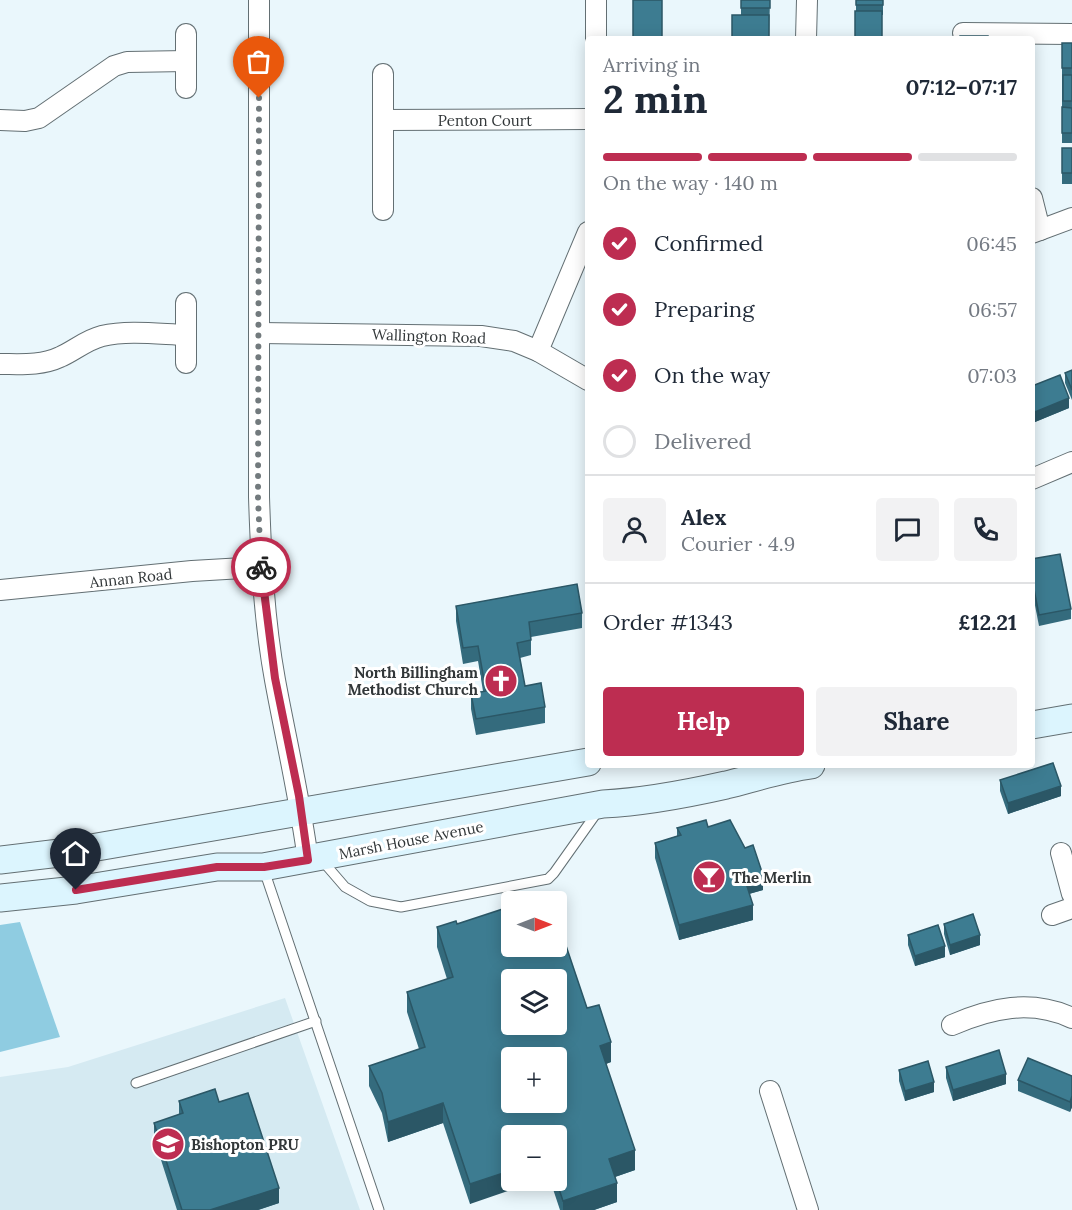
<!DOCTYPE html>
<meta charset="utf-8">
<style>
body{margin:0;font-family:Lora,serif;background:#f2f2f3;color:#1f2937;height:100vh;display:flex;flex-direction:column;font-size:22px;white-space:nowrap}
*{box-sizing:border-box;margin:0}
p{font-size:20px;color:#747a83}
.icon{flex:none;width:33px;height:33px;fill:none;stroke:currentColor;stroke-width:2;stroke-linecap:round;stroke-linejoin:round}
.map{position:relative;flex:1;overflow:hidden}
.panel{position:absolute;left:585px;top:36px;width:450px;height:732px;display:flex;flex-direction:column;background:#fff;border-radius:6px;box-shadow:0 3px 15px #0003}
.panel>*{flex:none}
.needle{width:39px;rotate:90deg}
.tools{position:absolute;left:501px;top:891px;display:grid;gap:12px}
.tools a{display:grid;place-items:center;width:66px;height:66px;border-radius:6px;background:#fff;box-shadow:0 3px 15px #0003;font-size:30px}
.pin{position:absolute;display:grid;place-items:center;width:51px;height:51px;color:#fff;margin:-62px -26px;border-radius:50% 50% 50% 0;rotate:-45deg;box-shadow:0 0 6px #0007}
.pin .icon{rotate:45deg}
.courier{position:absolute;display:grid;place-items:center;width:60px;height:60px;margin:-30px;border:4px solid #bd2d51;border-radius:50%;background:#fff;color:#222;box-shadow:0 2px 8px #0007}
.overview em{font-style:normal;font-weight:800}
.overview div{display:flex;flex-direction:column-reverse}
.overview{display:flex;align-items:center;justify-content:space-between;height:102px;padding:0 18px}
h1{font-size:39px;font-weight:800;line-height:45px}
.bar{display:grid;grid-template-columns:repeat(4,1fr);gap:9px 6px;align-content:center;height:72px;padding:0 18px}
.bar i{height:8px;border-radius:4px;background:#e0e1e3}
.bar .active{background:#bd2d51}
.bar p{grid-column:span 4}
.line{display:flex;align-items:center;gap:15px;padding:0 18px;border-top:2px solid #e0e1e3}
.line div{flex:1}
.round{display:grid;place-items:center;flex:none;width:63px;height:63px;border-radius:6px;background:#f2f2f3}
ol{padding:0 18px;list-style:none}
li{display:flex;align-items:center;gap:18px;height:66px}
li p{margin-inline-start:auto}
li .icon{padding:6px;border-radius:50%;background:#bd2d51;color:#fff;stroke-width:4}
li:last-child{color:#747a83}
li i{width:33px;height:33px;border:3px solid #e0e1e3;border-radius:50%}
.action{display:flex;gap:12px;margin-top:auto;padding:12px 18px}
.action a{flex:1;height:69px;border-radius:6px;background:#bd2d51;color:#fff;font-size:24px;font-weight:800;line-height:69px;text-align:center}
.action a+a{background:#f2f2f3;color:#1f2937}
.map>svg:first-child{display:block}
</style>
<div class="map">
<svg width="1072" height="1210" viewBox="0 0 1072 1210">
<rect width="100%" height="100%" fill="#eaf7fc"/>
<!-- built -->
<path fill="#d5eaf2" d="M285 998 360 1210H0V1077L68 1067Z"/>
<!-- green -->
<path fill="#8fcce1" d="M20 922 60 1037 0 1052V925Z"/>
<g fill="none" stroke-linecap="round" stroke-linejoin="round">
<defs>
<g id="lane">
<path d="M324 858 326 865 345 887 370 901 401 907 548 879 554 873 598 811"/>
<path d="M264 870 379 1210"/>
<path d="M136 1083 316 1021"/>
</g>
<g id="street">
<path d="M259 0V497C261 558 264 620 275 680 286 740 300 799 308 860"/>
<path d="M963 33 1072 34"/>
<path d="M186 34V88"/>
<path d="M596 39V0"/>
<path d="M806 39 807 0"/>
<path d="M383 74V210"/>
<path d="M0 120 25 121 39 118 114 66 127 62 186 61"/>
<path d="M383 120 588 119"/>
<path d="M1032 198 1040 230"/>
<path d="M1032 233 1072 218"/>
<path d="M186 303V363"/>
<path d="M260 333 481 336 514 341 538 351 588 380"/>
<path d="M538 351 588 232"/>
<path d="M0 364C20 364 41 366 60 357 74 351 86 340 102 336 128 330 158 334 186 335"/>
<path d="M1032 479 1072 462"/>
<path d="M0 590 192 571 261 567"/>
<path d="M1061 853 1072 894"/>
<path d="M1052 915 1072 908"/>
<path d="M952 1025C991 1008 1031 999 1072 1018"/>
<path d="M770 1091 808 1210"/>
</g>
<g id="secondary">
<path d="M1032 725 1072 718"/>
<path d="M0 860 68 852 588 762"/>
<path d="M0 898 76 890 217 867H263L603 804C644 802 686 794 726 785 754 778 782 769 811 765"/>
</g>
</defs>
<!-- lane casing -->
<use href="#lane" stroke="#636f73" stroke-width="11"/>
<!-- street casing -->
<use href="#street" stroke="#636f73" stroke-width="22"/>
<!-- secondary casing -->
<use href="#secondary" stroke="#636f73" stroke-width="29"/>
<!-- lane -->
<use href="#lane" stroke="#fff" stroke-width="9"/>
<!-- street -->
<use href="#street" stroke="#fff" stroke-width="20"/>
<!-- secondary -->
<use href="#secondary" stroke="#dcf5fe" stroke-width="27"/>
</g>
<!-- wall -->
<g fill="#346b7d">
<path d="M741 0H770L769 39H732V15H741Z"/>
<path d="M856 0H883V15L856 11Z"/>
<rect x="1062" y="43" width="10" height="100"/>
<rect x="1062" y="148" width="10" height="36"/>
<path d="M1072 370V400L1065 383V373Z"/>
<path d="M1032 386 1069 408 1035 422 1032 416Z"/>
<path d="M1032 559 1071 609V619L1039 626 1032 590Z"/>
<path d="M456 606 582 613V628L531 637V655L520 658 525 686 545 707V723L476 735 471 709V694L483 691 478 661 463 664 456 621Z"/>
<path d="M1000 780 1061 796 1008 814 1000 791Z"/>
<path d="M708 827 763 890 749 894 753 920 679 940 655 858V843L677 836V828Z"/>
<path d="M457 924 587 1008 611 1062 606 1064 635 1170 615 1177 617 1202 594 1210H560L550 1180H556V1136L470 1204 443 1123 388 1142 382 1113 369 1086V1066L419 1049 407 1012V992L447 979 437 947V927Z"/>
<path d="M944 924 980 945 950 955 944 934Z"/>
<path d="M908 935 945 957 915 966 908 945Z"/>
<path d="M946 1067 1006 1084 953 1101 946 1078Z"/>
<path d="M899 1070 934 1092 905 1101 899 1081Z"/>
<path d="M1072 1076V1107L1070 1112 1018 1091V1080Z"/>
<path d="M179 1101 219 1102 279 1203 258 1210H177L154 1138V1123L179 1115Z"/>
</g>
<!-- shaded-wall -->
<g fill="#2b5766">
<path d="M1069 398V408L1035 422V412Z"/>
<path d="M1061 786V796L1008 814V803Z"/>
<path d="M763 875V890L745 895V880Z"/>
<path d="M753 905V920L679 940V925Z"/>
<path d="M980 935V945L950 955V945Z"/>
<path d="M945 946V957L915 966V956Z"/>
<path d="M611 1042V1062L600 1066V1046Z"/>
<path d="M1006 1074V1084L953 1101V1090Z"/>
<path d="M934 1082V1092L905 1101V1091Z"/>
<path d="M1072 1096V1107L1070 1112V1102Z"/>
<path d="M443 1103V1123L388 1142V1122Z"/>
<path d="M635 1150V1170L609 1179V1159Z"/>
<path d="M512 1170V1180H540L470 1204V1184Z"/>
<path d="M617 1183V1202L594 1210H563V1201Z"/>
<path d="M279 1188V1203L258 1210H210Z"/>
</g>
<!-- building -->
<g fill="#3d7c91" stroke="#2b5766" stroke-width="1.5" fill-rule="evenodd">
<rect x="633" y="0" width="29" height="39"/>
<rect x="741" y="0" width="29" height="8"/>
<rect x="856" y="0" width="27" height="5"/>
<rect x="855" y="11" width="27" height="28"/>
<path d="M732 15H769V38L732 37Z"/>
<rect x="960" y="36" width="28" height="3"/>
<rect x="1062" y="43" width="10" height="25"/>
<rect x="1063" y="75" width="9" height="26"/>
<path d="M1062 107 1072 108V133H1062Z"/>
<rect x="1062" y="148" width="10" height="25"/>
<path d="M1072 370V390L1065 373Z"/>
<path d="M1060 375 1069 398 1035 412 1032 405V386Z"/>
<path d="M1060 554 1071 609 1039 615 1032 579V559Z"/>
<path d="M577 584 582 613 529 622 531 640 517 643 525 686 541 683 545 707 476 719 471 694 486 691 478 646 463 648 456 606Z"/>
<path d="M1053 763 1061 786 1008 803 1000 780Z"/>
<path d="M706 820 708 827 730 820 745 848 753 845 763 875 745 880 753 905 679 925 655 843 681 835 677 828Z"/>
<path d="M550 898 552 902H541Z"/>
<path d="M512 906V946H556V916L587 1008 599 1005 611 1042 600 1046 635 1150 609 1159 617 1183 563 1201 556 1180V1136H512V1170L470 1184 443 1103 388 1122 382 1093 369 1066 425 1047 407 992 453 977 437 927 456 921 457 924ZM512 980H556V1024H512ZM512 1058H556V1102H512Z"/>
<path d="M973 914 980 935 950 945 944 924Z"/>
<path d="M938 925 945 946 915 956 908 935Z"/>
<path d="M999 1050 1006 1074 953 1090 946 1067Z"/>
<path d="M1028 1058 1072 1076V1096L1070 1102 1018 1080Z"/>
<path d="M928 1061 934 1082 905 1091 899 1070Z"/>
<path d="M215 1089 219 1102 248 1093 279 1188 210 1210H182L154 1123 183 1113 179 1101Z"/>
</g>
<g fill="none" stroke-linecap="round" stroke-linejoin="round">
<!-- done -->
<path stroke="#727a7d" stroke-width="6" stroke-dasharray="0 10.8" d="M259 98 258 498 261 567"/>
<!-- route -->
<path stroke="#bd2d51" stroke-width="8" d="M76 890 217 867H264L308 860 299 796 275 678 261 567"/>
</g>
<!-- icons -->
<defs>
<symbol id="church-disc" viewBox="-11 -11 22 22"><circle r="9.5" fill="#bd2d51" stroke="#fff"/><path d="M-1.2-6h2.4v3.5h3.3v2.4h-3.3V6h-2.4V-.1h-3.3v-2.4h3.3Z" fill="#fff"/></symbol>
<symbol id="bar-disc" viewBox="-11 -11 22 22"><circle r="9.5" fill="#bd2d51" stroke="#fff"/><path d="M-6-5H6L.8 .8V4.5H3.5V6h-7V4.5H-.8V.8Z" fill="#fff"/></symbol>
<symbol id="school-disc" viewBox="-11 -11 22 22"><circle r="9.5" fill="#bd2d51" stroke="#fff"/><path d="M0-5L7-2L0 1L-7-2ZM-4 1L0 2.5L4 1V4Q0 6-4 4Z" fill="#fff"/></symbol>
</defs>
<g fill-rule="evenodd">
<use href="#church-disc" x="482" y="662" width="38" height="38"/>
<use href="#bar-disc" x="690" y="858" width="38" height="38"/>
<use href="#school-disc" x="149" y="1125" width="38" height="38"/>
</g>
<g text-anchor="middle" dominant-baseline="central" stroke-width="6" stroke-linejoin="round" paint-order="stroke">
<!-- street labels -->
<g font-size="15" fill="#323739" stroke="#fff">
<text x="485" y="120">Penton Court</text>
<text transform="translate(429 336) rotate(2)">Wallington Road</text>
<text transform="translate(131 578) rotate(-6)">Annan Road</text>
<text transform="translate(411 840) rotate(-11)">Marsh House Avenue</text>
</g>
<!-- poi labels -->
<g font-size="15" font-weight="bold" fill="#323739" stroke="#fff" text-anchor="start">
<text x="478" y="672" text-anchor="end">North Billingham<tspan x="478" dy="17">Methodist Church</tspan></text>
<text x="732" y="877">The Merlin</text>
<text x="191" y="1144">Bishopton PRU</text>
</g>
</g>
</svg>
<div class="tools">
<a><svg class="needle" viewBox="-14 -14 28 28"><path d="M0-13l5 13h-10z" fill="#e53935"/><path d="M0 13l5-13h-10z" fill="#747a83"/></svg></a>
<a><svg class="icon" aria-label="layers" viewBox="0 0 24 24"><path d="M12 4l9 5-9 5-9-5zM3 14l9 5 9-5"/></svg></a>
<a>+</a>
<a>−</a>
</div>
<div class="pin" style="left:259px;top:98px;background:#ea580c"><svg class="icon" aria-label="bag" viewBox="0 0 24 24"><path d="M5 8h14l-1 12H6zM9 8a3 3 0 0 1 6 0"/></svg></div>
<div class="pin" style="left:76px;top:890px;background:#1f2937"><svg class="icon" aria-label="home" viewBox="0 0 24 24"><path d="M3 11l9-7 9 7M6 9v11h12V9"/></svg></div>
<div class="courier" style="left:261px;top:567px"><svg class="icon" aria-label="bike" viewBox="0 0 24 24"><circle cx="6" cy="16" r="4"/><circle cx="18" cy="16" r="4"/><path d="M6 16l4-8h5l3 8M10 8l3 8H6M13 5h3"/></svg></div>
<section class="panel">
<div class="overview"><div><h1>2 min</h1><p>Arriving in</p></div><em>07:12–07:17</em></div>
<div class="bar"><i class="active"></i><i class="active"></i><i class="active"></i><i></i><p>On the way · 140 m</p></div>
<ol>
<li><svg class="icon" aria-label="check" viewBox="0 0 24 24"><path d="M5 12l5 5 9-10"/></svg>Confirmed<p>06:45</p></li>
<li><svg class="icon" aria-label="check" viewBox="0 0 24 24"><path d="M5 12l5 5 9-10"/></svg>Preparing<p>06:57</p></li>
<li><svg class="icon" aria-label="check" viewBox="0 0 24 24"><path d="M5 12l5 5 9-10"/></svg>On the way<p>07:03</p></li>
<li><i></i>Delivered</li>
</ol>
<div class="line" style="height:108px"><a class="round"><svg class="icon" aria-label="person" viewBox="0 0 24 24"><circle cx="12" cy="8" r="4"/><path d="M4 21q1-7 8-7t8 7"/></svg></a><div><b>Alex</b><p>Courier · 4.9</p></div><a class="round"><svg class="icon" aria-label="chat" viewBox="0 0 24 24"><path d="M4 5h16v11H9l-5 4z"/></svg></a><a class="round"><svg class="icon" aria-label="phone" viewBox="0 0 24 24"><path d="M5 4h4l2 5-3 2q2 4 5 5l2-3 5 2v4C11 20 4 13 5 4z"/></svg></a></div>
<div class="line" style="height:78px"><div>Order #1343</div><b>£12.21</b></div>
<div class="action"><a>Help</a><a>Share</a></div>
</section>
</div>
